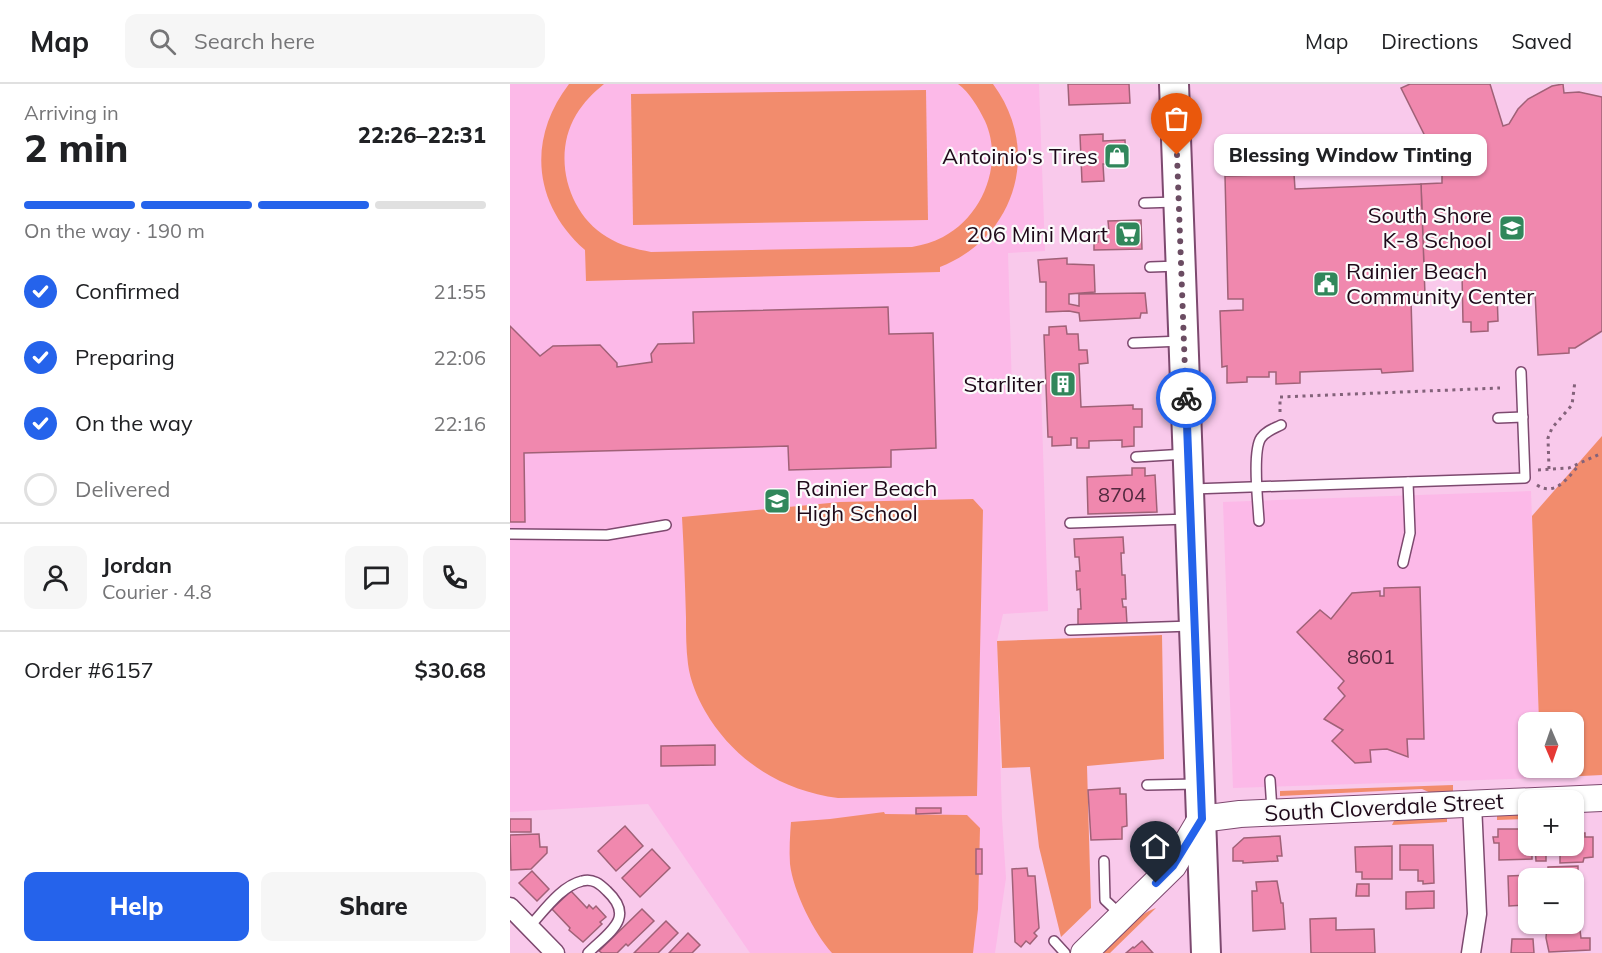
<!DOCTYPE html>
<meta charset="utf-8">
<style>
body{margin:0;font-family:Mulish,sans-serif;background:#f6f6f6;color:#202124;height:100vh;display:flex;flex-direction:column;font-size:22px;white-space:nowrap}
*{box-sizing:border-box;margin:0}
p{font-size:20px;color:#757577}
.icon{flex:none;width:33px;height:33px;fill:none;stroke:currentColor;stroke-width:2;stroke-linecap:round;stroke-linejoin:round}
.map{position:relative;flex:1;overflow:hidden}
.details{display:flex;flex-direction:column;background:#fff;width:510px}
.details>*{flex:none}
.needle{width:39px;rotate:178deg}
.tools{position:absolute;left:1008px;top:628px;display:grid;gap:12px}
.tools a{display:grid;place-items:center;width:66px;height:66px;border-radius:12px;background:#fff;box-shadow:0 2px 4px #0004;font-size:30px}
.pin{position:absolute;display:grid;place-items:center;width:51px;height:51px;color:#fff;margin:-62px -26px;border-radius:50% 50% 50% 0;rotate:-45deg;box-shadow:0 0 6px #0007}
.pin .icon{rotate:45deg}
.courier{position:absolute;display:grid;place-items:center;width:60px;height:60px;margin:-30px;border:4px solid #2563eb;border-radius:50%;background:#fff;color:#222;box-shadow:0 2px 8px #0007}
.bubble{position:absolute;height:42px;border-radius:12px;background:#fff;box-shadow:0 2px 4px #0004;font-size:20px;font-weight:800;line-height:42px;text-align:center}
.overview em{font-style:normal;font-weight:800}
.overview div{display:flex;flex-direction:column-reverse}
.overview{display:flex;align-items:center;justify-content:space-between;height:102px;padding:0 24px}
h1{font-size:39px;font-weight:800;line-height:45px}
.bar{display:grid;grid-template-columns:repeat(4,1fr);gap:9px 6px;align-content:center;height:72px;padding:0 24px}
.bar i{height:8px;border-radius:4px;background:#e0e0e0}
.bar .on{background:#2563eb}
.bar p{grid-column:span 4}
.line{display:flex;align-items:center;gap:15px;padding:0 24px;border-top:2px solid #e0e0e0}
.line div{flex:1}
.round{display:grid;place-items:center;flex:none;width:63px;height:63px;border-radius:12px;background:#f6f6f6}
ol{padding:0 24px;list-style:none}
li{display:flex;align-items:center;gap:18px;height:66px}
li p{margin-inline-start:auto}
li .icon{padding:6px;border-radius:50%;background:#2563eb;color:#fff;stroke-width:4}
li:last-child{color:#757577}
li i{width:33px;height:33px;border:3px solid #e0e0e0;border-radius:50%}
.primary-button{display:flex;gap:12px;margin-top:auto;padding:12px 24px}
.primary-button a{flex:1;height:69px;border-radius:12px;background:#2563eb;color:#fff;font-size:24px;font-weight:800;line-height:69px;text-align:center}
.primary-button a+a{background:#f6f6f6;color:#202124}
header{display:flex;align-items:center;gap:36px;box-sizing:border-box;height:84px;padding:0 30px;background:#fff;border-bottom:2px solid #e0e0e0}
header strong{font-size:28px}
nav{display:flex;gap:33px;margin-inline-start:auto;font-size:21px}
.search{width:420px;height:54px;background:#f6f6f6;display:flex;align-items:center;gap:15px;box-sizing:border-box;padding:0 21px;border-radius:12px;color:#757577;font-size:22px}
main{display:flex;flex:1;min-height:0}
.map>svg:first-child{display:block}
</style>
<header>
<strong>Map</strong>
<div class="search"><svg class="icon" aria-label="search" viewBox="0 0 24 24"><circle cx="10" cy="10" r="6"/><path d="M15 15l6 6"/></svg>Search here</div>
<nav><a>Map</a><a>Directions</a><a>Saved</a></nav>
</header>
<main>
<section class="details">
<div class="overview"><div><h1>2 min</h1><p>Arriving in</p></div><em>22:26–22:31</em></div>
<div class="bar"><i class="on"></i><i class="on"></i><i class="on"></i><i></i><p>On the way · 190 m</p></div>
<ol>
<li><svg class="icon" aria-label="check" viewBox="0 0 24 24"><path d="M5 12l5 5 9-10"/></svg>Confirmed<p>21:55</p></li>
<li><svg class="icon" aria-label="check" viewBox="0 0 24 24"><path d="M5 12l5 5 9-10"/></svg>Preparing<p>22:06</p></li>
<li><svg class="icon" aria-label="check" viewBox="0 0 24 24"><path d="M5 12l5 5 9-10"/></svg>On the way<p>22:16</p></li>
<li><i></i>Delivered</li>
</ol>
<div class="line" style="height:108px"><a class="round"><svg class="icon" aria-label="person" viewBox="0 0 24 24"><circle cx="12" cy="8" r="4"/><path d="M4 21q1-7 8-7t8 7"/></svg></a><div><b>Jordan</b><p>Courier · 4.8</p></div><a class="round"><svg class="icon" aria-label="chat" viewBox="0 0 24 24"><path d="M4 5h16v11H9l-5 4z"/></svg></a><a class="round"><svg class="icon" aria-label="phone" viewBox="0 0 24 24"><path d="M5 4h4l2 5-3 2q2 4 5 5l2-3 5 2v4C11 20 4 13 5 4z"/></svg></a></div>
<div class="line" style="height:78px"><div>Order #6157</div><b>$30.68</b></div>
<div class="primary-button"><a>Help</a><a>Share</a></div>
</section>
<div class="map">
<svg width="1092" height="869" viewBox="0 0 1092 869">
<rect width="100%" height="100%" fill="#f9c9eb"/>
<!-- built -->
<g fill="#fcb9e8">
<path d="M0 0H529L535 167 498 169 502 307 531 303 538 527 493 530 487 557 492 734 496 794 485 869H240L138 720 0 728Z"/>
<path d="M1021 407 1029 639H1018V684H1030L1031 694 723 704 713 418Z"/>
</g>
<!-- green -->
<g fill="#f28c6d">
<path d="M59 0H94C83 9 74 18 66 31 42 71 57 129 97 153 111 162 126 165 141 168L402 163C413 161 423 158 433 153 473 132 494 79 475 37 468 23 460 9 448 0H483C532 66 506 153 430 183V188L76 197 75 166C23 120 17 55 59 0Z"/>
<path d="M416 6 418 136 123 141 121 10Z"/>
<path d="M1092 352V691L1031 694 1030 684H1064V639H1029L1022 432Z"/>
<path d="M463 415 473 426 467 712 328 714C271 706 224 677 195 627 187 613 180 596 178 580 176 565 176 549 176 534 175 501 174 467 172 433L330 418Z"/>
<path d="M652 551 654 675 577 682 581 824 551 853 529 763 520 683 492 684 487 557Z"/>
<path d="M943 701V709L923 710 912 705 770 712V707Z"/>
<path d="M987 727 1006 731 1018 732V735L987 736Z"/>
<path d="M374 728 375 730 457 731 470 744 468 825 463 869H322C304 849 283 807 280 780 279 766 280 751 281 738L320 735Z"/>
<path d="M937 731V738L882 741 884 737 917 735 923 732Z"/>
<path d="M646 824 600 869H592C608 853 625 831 646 824Z"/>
</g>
<!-- building -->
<g fill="#f088ae" stroke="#a06177" stroke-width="1.5">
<path d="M558 0H619L620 19 559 21Z"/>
<path d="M900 0H980L993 42 999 40 1008 25 1018 15 1042 2 1053 0 1054 9 1069 8 1092 13V247L1065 264H1059V269L1028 271 1025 207 987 208 988 237 978 238V247L961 248V238H953L952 190 914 189 911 100 932 99V90L946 89 938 72 927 76 891 4Z"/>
<path d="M593 50V57L615 56 616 80H593L594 97 572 98 570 51Z"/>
<path d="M784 90 785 105 911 100 915 211H897L898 216 901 215 903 287 872 289 871 285 790 288V299L766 300V288H759V293H737V298L717 299V282L712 283 710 227 733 226V215H718L715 92Z"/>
<path d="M631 136 632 165 584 166V158H588V147H599L598 137Z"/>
<path d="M557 174V180L584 181 585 208 559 210V220L569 222V210L635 209 637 229H631L630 234 570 237 569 229 559 227 536 228V198H530L528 176Z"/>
<path d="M378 223 379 250 423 249 426 364 381 366V383L279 386 278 362 14 369 15 438H0V242L30 272 43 262 90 261 107 279V283L142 278 141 270 148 260 184 259 183 228Z"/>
<path d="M556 242 557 250H568L569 266H577L578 279 569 280 571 323 623 321V325H632V343H624V362L612 363V356L579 357V364H567V354H561V361L542 362V353H538L534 251H539V243Z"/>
<path d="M622 384H635V392L645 391 647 428 578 430 577 393 622 391Z"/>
<path d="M613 453 614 469H611L612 491H615L616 515H612L613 523H616L617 540 568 542V525H571L570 505 567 506 566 487H570L569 473H565L564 455Z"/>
<path d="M910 503 914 655H897L898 673 877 665 860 666 861 678 845 679 822 657 833 646 814 635 835 612 828 604 834 597 787 548 810 526 821 535 842 509 870 507V512H874V504Z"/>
<path d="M205 661V681L151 682V662Z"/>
<path d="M610 704V710H616L617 742 612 743V755L581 756 578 706Z"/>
<path d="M406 724H431V729L406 730Z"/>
<rect x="0" y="735" width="21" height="13"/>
<path d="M115 742 133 762 106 787 88 767Z"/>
<path d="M988 745H1018V762H1022V775L989 776V759H984L983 753H988Z"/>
<path d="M1064 749H1075V753H1083V773L1074 774 1073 778 1050 779V765H1052V762H1064Z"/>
<path d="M29 750 30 763H37V769L21 785 1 786 0 751Z"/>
<path d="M770 752 772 772H767L768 777 733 779V777H723V764L734 754Z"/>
<path d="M890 761H923L924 799 913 800V797H908V786H890Z"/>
<path d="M882 762V795H852V788H846L845 763Z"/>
<path d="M1025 762H1036V777H1026Z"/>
<path d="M142 765 160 784 130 813 112 794Z"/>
<rect x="466" y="765" width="6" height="25"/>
<path d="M1068 782V797H1064V795H1038V783Z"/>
<path d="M517 784 518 792H525L529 844 524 849 527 852 520 860 516 857 511 863 505 858 502 785Z"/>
<path d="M22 787 39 805 27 817 9 799Z"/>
<path d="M1024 791 1025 795H1018V821L999 822 998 792Z"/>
<path d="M767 797 771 819H773L775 845 743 847 742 807H747L746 798Z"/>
<path d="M847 800H859V812H846Z"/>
<path d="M61 807 77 824 79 821 83 825 86 822 96 833 90 838 92 840 73 858 59 846 60 844 42 825Z"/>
<path d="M924 807V824L896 825V808Z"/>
<path d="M132 825 144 837 118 862 116 860 107 869H92L89 867Z"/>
<path d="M826 834V846L864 845 865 869H801L800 835Z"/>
<path d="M156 837 168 849 148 869H124Z"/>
<path d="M1064 838H1069L1071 854H1080V866L1039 868 1036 854 1037 840H1064Z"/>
<path d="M178 849 190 861 182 869H159Z"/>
<path d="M1002 855H1023L1024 869H1001Z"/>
<path d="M632 857 643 869H616L623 863 624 864Z"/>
</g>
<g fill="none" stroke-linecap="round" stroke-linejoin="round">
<defs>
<g id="lane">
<path d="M634 119 666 118"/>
<path d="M640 183 669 182"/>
<path d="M623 259 672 257"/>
<path d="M988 334 1013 333"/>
<path d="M626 373 676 370"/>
<path d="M682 405 1015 394 1011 288"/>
<path d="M749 437C748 419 742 367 751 354 756 347 763 345 771 341"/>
<path d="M560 439 678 435"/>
<path d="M0 450 97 451 156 441"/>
<path d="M893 479 900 449 898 398"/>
<path d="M560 546 682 542"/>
<path d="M760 696 762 726"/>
<path d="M637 701 687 700"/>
<path d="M594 777 595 816 611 831"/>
<path d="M19 843C34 827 51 802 72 797 83 794 90 800 97 807 126 834 99 848 78 869"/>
<path d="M544 857 555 869"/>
</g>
<g id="street">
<path d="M0 823 45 869"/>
<path d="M961 869 967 830 962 720"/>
</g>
<path id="secondary" d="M574 869 663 782 691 735 730 730 1092 714"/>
<path id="primary" d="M664 0 696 869"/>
</defs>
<!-- lane casing -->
<use href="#lane" stroke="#7d496f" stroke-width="12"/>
<!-- street casing -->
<use href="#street" stroke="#7d496f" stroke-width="21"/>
<!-- secondary casing -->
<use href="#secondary" stroke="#7d496f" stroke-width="28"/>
<!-- primary casing -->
<use href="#primary" stroke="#7d496f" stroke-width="32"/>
<!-- path -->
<g stroke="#83627a" stroke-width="3" stroke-dasharray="3 4.5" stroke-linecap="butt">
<path d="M770 328V313L990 304"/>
<path d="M1039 385 1038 354 1042 344 1062 321 1065 297"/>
<path d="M1028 386 1059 384 1092 369"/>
<path d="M1027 401C1045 413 1058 394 1069 381"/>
</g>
<!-- lane -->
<use href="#lane" stroke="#fff" stroke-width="9"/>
<!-- street -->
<use href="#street" stroke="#fff" stroke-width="18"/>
<!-- secondary -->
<use href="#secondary" stroke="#fff" stroke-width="26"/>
<!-- primary -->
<use href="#primary" stroke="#fff" stroke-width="28"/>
</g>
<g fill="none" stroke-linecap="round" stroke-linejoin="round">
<!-- done -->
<path stroke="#6b4c62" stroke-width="6" stroke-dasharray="0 10.8" d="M667 71 676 314"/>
<!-- route -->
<path stroke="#2563eb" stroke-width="8" d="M646 799 663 782 692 735 676 314"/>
</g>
<!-- icons -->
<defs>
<symbol id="shop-square" viewBox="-11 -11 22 22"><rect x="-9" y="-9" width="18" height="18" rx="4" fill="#31875b" stroke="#fbfbfb"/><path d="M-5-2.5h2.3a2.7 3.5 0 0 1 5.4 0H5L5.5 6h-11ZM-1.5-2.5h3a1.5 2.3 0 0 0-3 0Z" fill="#fff"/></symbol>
<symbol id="school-square" viewBox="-11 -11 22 22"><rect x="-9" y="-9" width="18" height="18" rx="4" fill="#31875b" stroke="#fbfbfb"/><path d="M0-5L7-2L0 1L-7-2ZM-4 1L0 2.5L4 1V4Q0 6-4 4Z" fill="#fff"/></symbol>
<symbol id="supermarket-square" viewBox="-11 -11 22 22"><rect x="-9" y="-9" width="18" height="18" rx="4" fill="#31875b" stroke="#fbfbfb"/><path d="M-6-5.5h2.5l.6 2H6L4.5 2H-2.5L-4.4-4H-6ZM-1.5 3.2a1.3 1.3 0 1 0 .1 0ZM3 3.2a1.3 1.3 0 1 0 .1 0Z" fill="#fff"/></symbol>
<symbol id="civic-square" viewBox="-11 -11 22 22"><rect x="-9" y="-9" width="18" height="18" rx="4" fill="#31875b" stroke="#fbfbfb"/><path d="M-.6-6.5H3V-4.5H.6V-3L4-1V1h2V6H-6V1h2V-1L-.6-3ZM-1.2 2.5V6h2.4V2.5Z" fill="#fff"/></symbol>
<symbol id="building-square" viewBox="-11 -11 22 22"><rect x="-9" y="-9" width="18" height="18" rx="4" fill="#31875b" stroke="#fbfbfb"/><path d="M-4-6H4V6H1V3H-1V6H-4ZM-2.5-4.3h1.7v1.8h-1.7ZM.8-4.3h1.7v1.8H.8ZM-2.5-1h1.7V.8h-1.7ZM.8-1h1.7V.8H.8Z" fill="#fff"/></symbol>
</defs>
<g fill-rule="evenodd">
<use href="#shop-square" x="592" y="57" width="30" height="30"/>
<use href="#school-square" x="987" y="129" width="30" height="30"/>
<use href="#supermarket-square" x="603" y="135" width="30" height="30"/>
<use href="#civic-square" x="801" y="185" width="30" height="30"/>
<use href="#building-square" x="538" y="285" width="30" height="30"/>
<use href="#school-square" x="252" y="402" width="30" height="30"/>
</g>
<g text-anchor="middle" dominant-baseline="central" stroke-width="4.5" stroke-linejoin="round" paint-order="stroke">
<!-- number labels -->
<g font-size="20" fill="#52293e">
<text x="612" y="410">8704</text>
<text x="861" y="572">8601</text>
</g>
<!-- poi labels -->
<g font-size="22" fill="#1e0919" stroke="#fbfbfb" text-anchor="end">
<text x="588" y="72">Antoinio's Tires</text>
<text x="982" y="131">South Shore<tspan x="982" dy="25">K-8 School</tspan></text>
<text x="598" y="150">206 Mini Mart</text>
<text x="836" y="187" text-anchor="start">Rainier Beach<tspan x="836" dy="25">Community Center</tspan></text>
<text x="534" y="300">Starliter</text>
<text x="286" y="404" text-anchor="start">Rainier Beach<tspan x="286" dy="25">High School</tspan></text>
</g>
<!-- street labels -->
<g font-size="22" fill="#1e0919" stroke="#fbfbfb">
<text transform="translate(874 723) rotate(-3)">South Cloverdale Street</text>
</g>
</g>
</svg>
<div class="tools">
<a><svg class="needle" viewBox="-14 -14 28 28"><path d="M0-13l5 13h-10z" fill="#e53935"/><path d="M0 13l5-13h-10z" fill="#757577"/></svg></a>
<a>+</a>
<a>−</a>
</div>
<div class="pin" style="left:667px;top:71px;background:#ea580c"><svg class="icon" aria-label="bag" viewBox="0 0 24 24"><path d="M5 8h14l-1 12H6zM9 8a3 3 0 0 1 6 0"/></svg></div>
<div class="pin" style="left:646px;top:799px;background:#1f2937"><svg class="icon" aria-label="home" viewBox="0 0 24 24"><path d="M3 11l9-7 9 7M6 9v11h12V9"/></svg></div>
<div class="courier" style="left:676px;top:314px"><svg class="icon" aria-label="bike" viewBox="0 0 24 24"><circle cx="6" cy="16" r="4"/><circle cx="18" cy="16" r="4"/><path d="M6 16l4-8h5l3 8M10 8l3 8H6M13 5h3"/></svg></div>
<div class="bubble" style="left:704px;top:50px;width:273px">Blessing Window Tinting</div>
</div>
</main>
